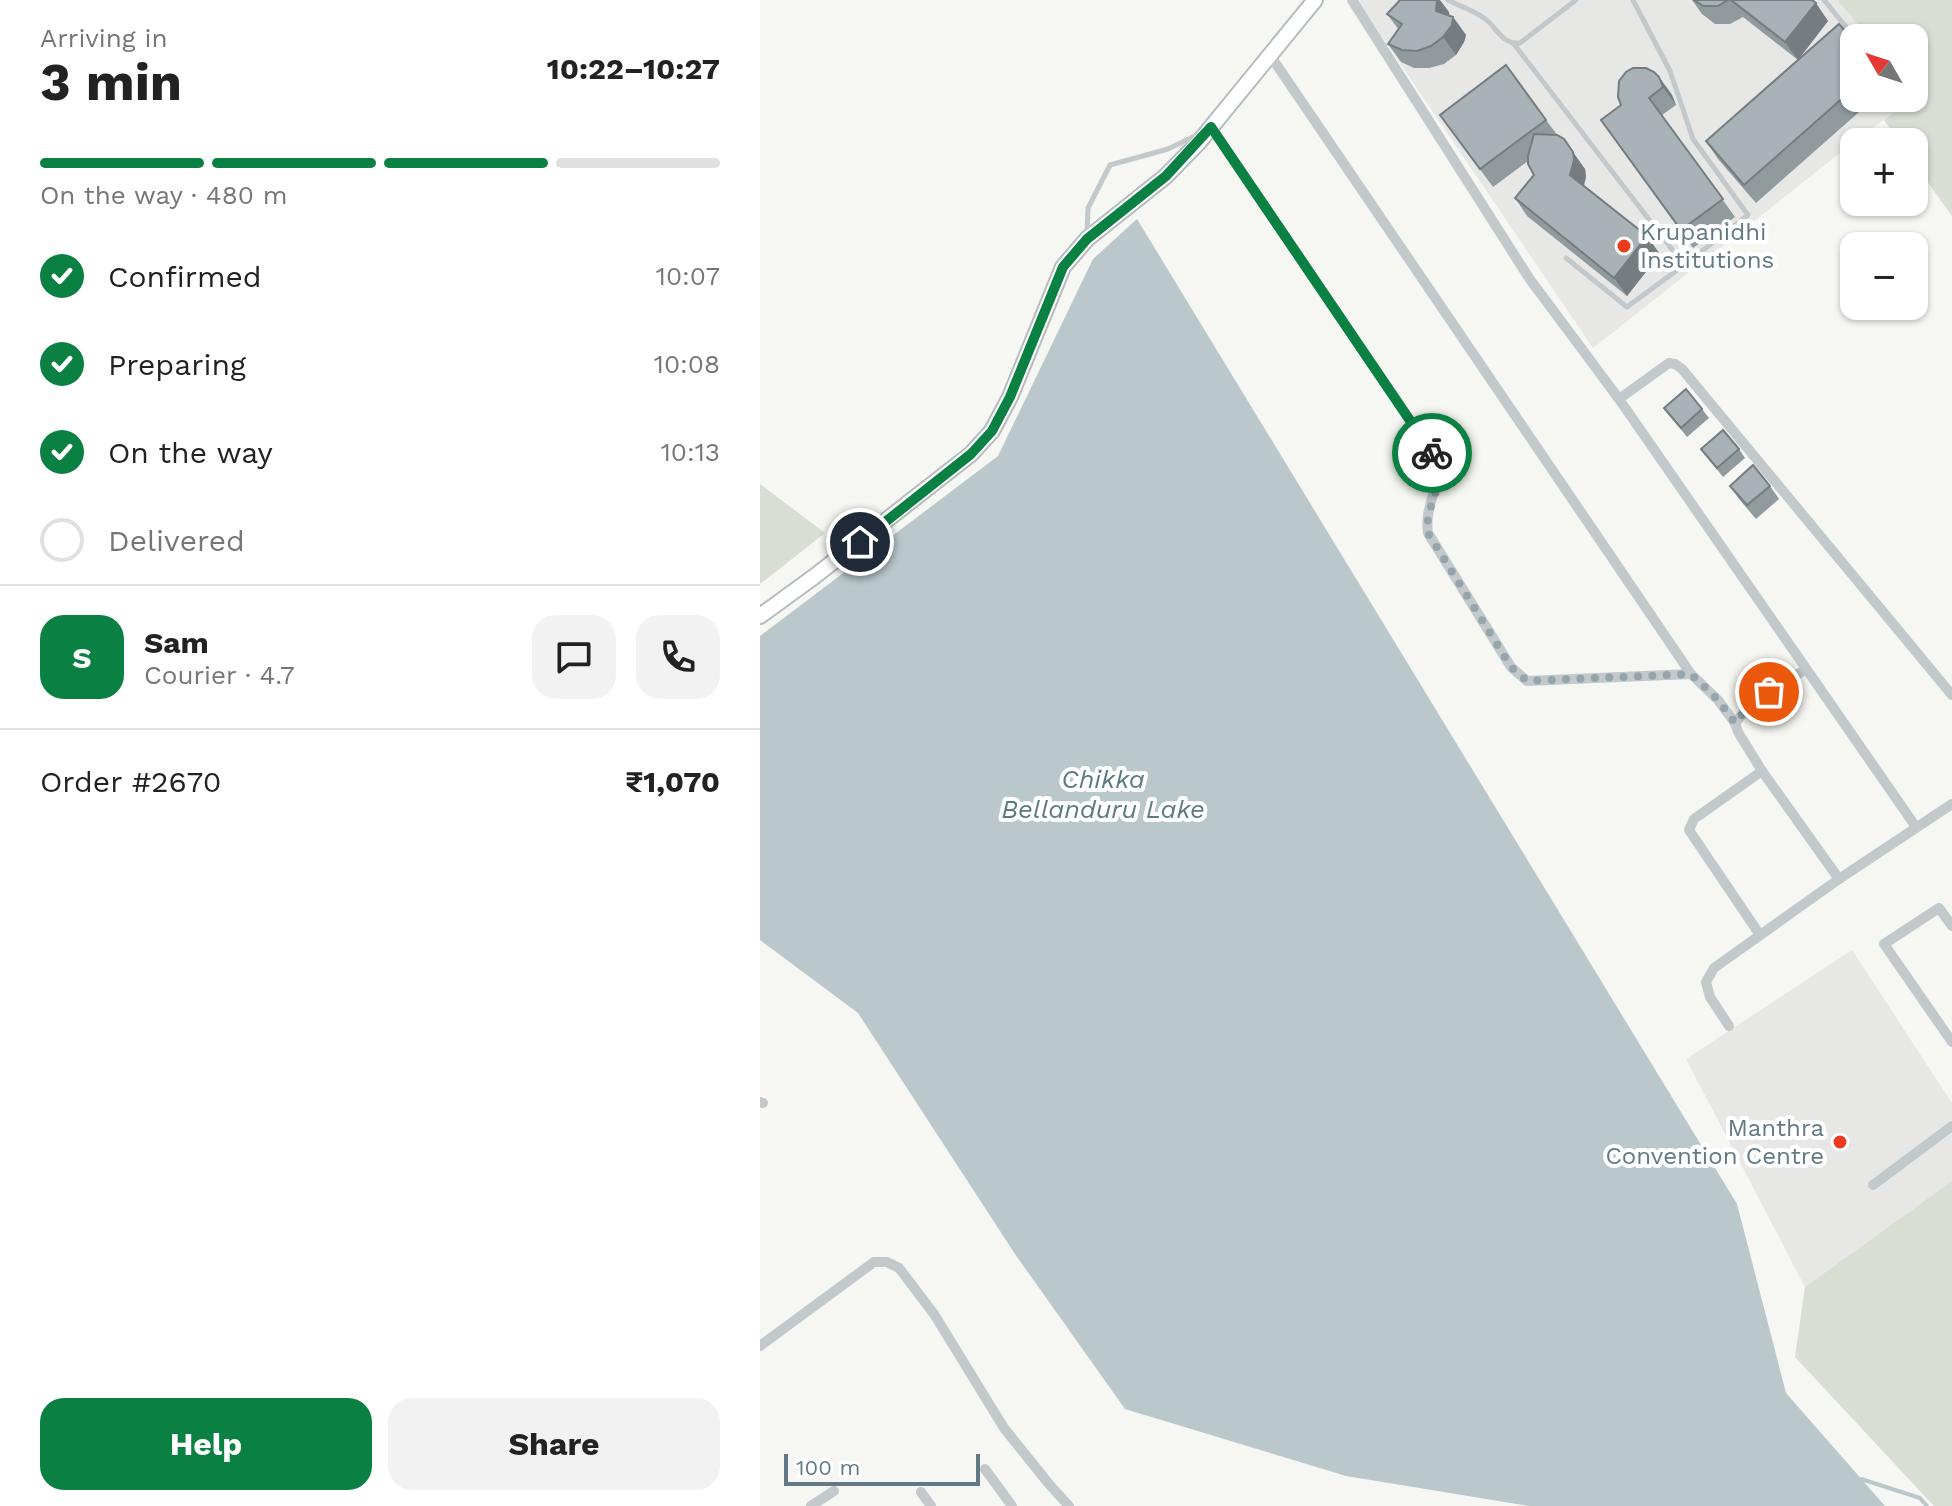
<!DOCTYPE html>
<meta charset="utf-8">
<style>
body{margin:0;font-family:"Work Sans",sans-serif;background:#f2f2f2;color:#222;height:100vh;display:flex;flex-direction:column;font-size:30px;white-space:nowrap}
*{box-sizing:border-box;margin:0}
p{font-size:26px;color:#767676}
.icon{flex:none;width:44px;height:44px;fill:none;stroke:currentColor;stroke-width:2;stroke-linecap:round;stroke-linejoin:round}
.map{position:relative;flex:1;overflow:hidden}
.sheet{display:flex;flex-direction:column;background:#fff;width:760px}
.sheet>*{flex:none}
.needle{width:52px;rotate:309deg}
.buttons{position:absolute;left:1080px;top:24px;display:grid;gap:16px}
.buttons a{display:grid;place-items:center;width:88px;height:88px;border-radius:16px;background:#fff;box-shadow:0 2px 6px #0004;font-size:40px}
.scale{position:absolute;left:24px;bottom:20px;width:196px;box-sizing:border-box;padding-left:8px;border:4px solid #637985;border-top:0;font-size:22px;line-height:28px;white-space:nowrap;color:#637985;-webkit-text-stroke:6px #fff;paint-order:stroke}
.pin{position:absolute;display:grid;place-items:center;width:68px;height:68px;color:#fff;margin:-34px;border:4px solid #fff;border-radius:50%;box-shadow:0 2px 8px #0007}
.courier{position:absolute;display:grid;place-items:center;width:80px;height:80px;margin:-40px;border:6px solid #0b8043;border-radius:50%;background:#fff;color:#222;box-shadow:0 2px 10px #0007}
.headline em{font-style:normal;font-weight:700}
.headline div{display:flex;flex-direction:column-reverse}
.headline{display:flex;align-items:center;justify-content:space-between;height:136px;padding:0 40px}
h1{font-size:52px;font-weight:700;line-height:60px}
.bar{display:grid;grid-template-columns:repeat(4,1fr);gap:12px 8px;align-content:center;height:96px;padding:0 40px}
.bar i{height:10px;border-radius:6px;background:#e0e0e0}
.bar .current{background:#0b8043}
.bar p{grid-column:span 4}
.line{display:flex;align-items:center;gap:20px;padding:0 40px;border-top:2px solid #e0e0e0}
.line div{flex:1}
.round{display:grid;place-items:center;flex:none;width:84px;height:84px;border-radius:24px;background:#f2f2f2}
ol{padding:0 40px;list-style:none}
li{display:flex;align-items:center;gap:24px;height:88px}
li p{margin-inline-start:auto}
li .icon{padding:8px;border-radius:50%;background:#0b8043;color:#fff;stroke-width:4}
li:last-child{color:#767676}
li i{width:44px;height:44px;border:4px solid #e0e0e0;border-radius:50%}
.cta{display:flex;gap:16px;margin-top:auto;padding:16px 40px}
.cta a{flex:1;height:92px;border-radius:24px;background:#0b8043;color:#fff;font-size:32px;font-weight:700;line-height:92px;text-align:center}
.cta a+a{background:#f2f2f2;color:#222}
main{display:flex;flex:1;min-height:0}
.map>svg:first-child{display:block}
</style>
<main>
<section class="sheet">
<div class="headline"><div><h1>3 min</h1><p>Arriving in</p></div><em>10:22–10:27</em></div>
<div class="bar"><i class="current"></i><i class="current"></i><i class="current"></i><i></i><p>On the way · 480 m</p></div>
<ol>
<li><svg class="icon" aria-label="check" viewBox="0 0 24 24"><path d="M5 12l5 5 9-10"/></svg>Confirmed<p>10:07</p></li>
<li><svg class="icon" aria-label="check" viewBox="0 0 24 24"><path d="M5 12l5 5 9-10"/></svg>Preparing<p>10:08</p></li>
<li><svg class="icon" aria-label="check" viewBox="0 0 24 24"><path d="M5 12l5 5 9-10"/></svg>On the way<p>10:13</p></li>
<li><i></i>Delivered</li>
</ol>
<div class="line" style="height:144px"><b class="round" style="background:#0b8043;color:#fff">S</b><div><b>Sam</b><p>Courier · 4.7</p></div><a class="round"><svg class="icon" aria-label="chat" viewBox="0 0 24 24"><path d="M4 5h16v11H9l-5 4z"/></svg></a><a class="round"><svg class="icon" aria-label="phone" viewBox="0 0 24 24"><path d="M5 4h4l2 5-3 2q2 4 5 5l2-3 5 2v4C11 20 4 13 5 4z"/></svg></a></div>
<div class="line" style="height:104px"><div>Order #2670</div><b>₹1,070</b></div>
<div class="cta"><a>Help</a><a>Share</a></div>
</section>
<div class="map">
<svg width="1192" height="1506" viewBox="0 0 1192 1506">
<rect width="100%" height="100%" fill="#f6f6f2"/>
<!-- built -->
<g fill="#e7e7e6">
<path d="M597 0H1077L1110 38H1094V98H1153L1094 142 833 348Z"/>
<path d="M1092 950 1192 1103V1181L1045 1287 926 1059Z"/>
</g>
<!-- green -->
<g fill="#d8ded3">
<path d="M1077 0H1192V216L1154 163V142H1139L1124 120 1157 94 1154 90V38H1110Z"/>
<path d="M0 484 65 533 0 584Z"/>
<path d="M1192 1181V1506H1174L1035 1357 1045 1287Z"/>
</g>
<!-- water -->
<path fill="#bac8cc" d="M377 219 977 1204 1026 1393 1125 1506H769L586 1476 365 1409 255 1254 98 1013 0 940V636L238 456 333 259Z"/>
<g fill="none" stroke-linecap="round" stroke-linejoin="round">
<!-- stream -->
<path stroke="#bac8cc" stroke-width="4" d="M1101 1479 1160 1498 1167 1506"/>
<defs>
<path id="secondary" d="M0 616 55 576 211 454 232 431 250 397 303 267 327 239 406 176 439 142 555 0"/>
</defs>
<!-- secondary casing -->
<use href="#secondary" stroke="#b5bcbf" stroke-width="18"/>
<!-- service -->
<g stroke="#c3c8ca" stroke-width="5">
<path d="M688 0C699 6 713 10 724 18 737 27 742 45 760 43L816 0"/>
<path d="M1064 0 1087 28 1080 35"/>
<path d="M754 44 924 265 988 215 933 139 910 71 873 0"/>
<path d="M327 234 328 208 350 165 408 149 441 133"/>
<path d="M806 258 867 307 924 265"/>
</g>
<!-- minor -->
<g stroke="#c3c8ca" stroke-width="10">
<path d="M592 0 769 278 859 399 1156 827"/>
<path d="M510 55 931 674 958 700 975 723 978 732 1002 771 1079 879"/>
<path d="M451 127 680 464C678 488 664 510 668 533L751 667 767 681 931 674"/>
<path d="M859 399 909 363 915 364 922 369 1192 695"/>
<path d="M975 723 991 704 1046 669"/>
<path d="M1192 926 1179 908 1124 944 1192 1042"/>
<path d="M1000 935 929 830 934 819 1002 771"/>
<path d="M969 1026 950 997 946 982 954 968 1079 879 1192 804"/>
<path d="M0 1102 3 1103"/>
<path d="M1113 1185 1192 1126"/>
<path d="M0 1346 114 1262H127L139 1268 174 1314 244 1428 289 1484 309 1506"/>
<path d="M225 1469 252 1506"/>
<path d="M161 1492 171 1506"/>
<path d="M51 1506 74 1491"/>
</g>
<!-- secondary -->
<use href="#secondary" stroke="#fff" stroke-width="14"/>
</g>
<!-- wall -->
<g fill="#919a9d">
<path d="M932 0H1052L1068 21 1038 60 983 17 970 24H955L942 14Z"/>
<path d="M689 12V16L693 17 706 35 704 42 696 55 684 64 669 68H654L641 62 628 44 639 30 627 14Z"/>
<path d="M1094 41V98H1115L996 203 958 159 946 141Z"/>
<path d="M899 77 912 95 916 105 902 115 975 217 933 248 841 120Z"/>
<path d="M680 115 786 120 798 136 825 169 826 177 824 186 900 254 867 296 767 216 755 198 774 175 768 161 733 187Z"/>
<path d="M904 408 942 409 949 418 927 437Z"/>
<path d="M941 449H979L985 458 963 477Z"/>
<path d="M970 486H1010L1019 499 996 519 979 499Z"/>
</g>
<!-- shaded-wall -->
<g fill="#767d80">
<path d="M677 0H680L689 12 690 20 676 11Z"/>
<path d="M1056 3 1068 21 1038 60 1025 42Z"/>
<path d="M693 17 706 35 704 42 696 55 683 37Z"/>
<path d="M899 77 912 95 916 105 903 87Z"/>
<path d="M813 152 825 169 826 177 822 192 810 175Z"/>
<path d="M887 236 900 254 867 296 854 278Z"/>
</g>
<!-- building -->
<g fill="#a9b3b7" stroke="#767d80" stroke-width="2">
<path d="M640 0H677L676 11 693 17 692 25 683 37 671 46 657 51 642 50 628 44 642 24 627 14Z"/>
<path d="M934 0H968L958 6H943Z"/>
<path d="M971 0H1052L1056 3 1025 42Z"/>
<path d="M1079 24 1094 41V88L984 185 946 141Z"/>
<path d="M746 65 786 120 720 169 680 115Z"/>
<path d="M873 68H886L894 72 899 77 903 87 889 98 963 199 921 230 841 120 861 105 858 97 859 81 866 72Z"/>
<path d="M774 134 797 135 804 139 813 152 814 160 810 175 887 236 854 278 755 198 774 175 768 164V156Z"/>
<path d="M926 389 942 409 921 428 904 408Z"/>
<path d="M963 430 979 449 957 468 941 449Z"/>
<path d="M993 465 1010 486 987 505 970 486Z"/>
</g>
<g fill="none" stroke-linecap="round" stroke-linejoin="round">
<!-- done -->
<path stroke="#96a5ab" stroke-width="8" stroke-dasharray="0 14.4" d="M672 453C675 456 678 460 680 464 685 481 664 509 668 533L751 667 767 681 931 674 958 700 975 723 991 704 1009 692"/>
<!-- route -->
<path stroke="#0b8043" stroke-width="10" d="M100 542 211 454 232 431 250 397 303 267 327 239 406 176 451 127 672 453"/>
</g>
<!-- markers -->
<g fill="#ec3b1c" stroke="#fff" stroke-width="3">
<circle cx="864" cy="246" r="8"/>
<circle cx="1080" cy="1142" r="8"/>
</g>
<g text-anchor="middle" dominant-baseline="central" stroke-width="8" stroke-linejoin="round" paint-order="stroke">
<!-- poi labels -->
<g font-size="24" fill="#637985" stroke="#fff" text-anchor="start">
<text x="880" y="232">Krupanidhi<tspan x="880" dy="28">Institutions</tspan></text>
<text x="1064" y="1128" text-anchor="end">Manthra<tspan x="1064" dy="28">Convention Centre</tspan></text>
</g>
<!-- water labels -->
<g font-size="26" font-style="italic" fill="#5f7b82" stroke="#fff">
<text x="343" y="779">Chikka<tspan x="343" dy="30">Bellanduru Lake</tspan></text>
</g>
</g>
</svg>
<div class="buttons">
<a><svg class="needle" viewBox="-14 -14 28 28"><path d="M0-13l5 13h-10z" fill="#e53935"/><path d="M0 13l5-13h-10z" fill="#767676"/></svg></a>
<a>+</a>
<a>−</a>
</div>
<div class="scale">100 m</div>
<div class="pin" style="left:1009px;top:692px;background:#ea580c"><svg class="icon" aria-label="bag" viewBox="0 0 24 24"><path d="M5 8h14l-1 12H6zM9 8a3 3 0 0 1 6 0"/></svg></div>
<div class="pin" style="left:100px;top:542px;background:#1f2937"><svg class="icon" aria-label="home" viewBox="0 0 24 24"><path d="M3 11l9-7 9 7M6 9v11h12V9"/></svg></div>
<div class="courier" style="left:672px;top:453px"><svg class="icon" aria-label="bike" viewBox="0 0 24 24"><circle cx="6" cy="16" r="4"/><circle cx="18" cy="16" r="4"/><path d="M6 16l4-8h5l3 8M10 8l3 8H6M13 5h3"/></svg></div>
</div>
</main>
